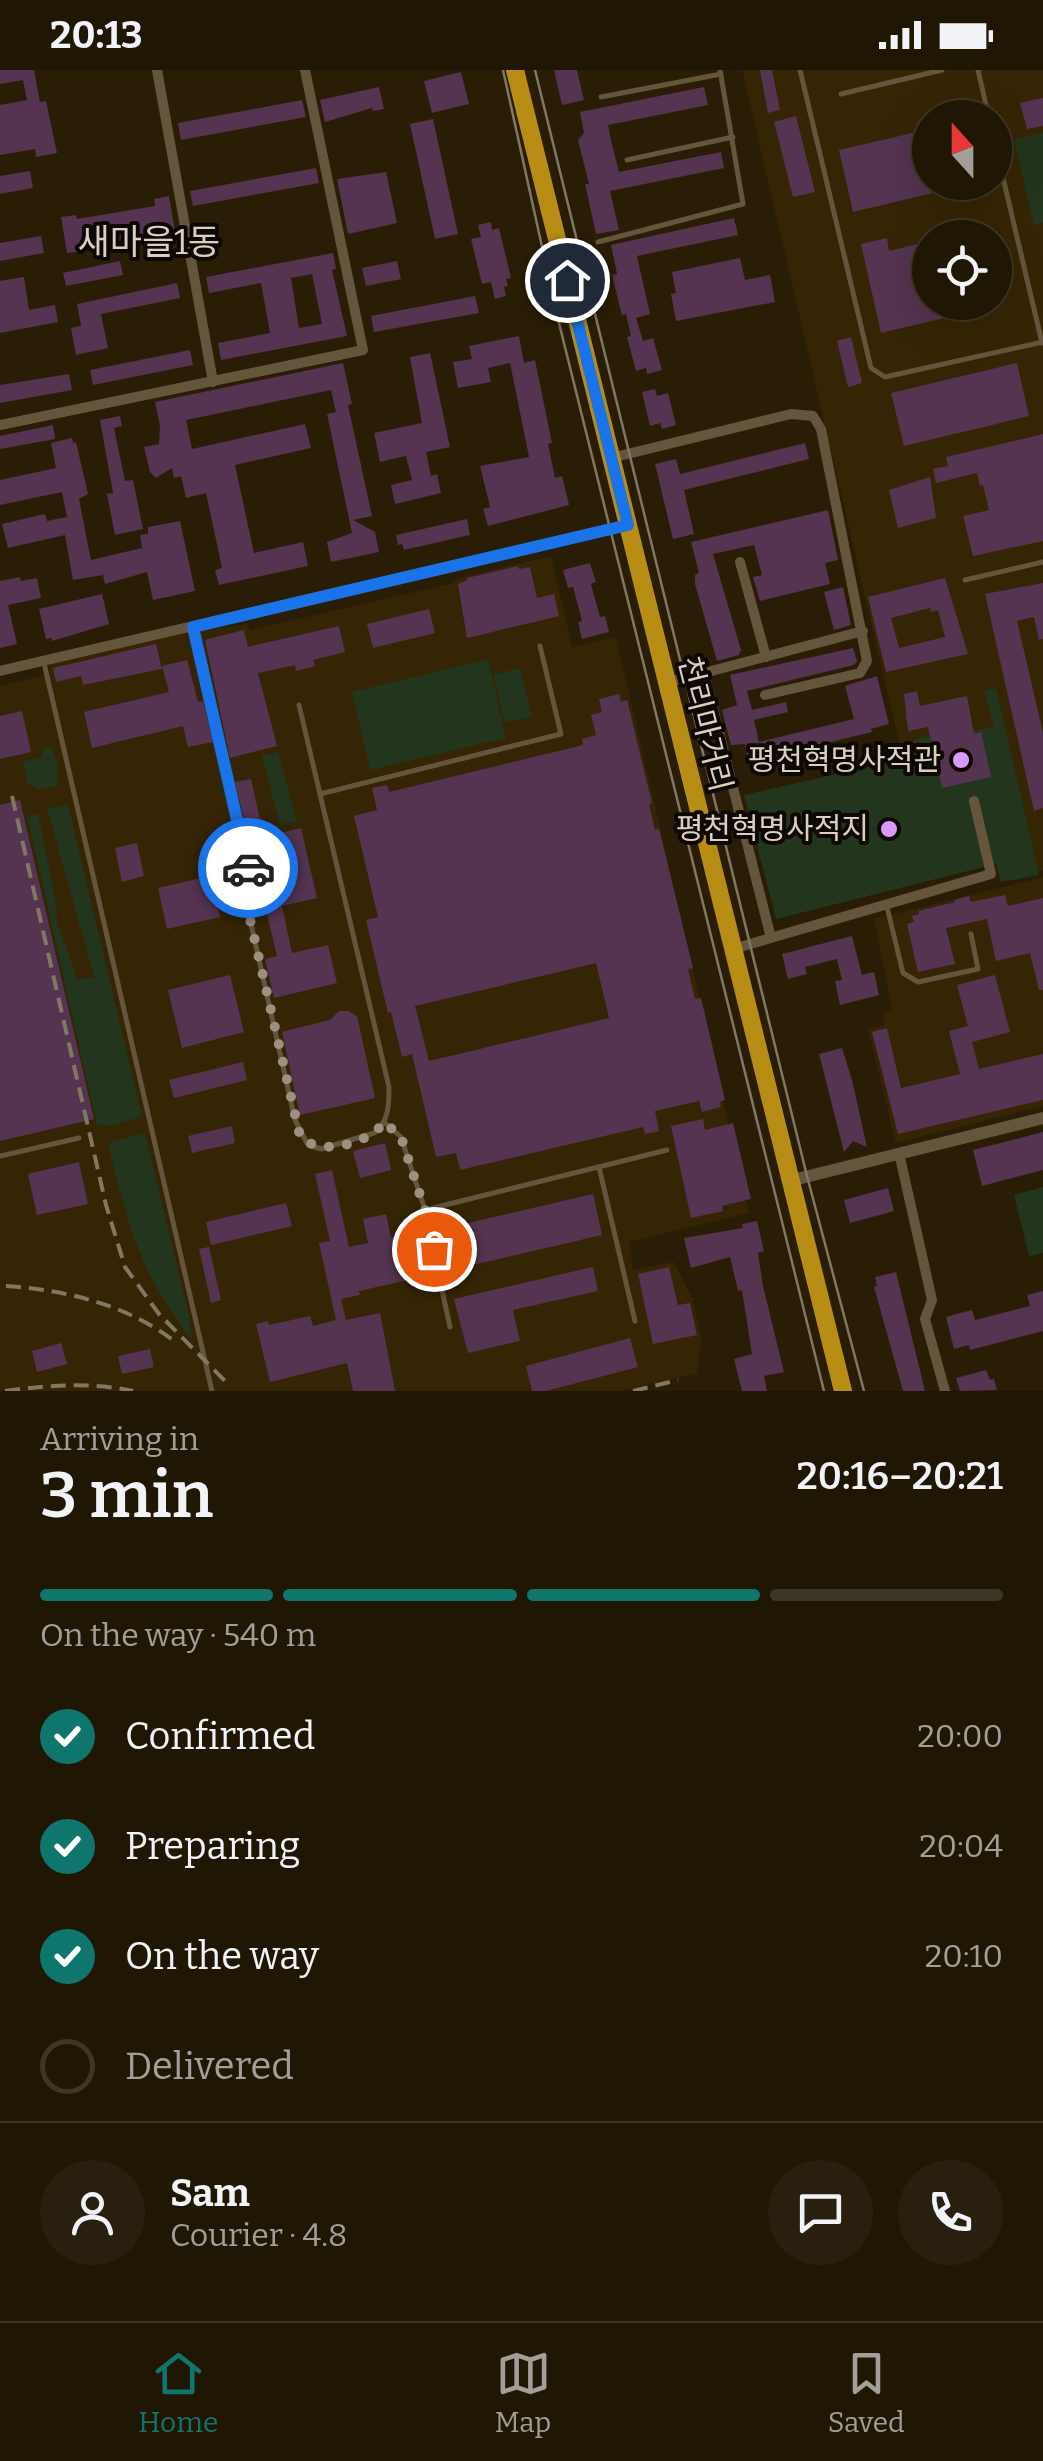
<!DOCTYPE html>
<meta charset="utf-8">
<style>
body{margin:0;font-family:Bitter,"Noto Sans KR",serif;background:#281f0e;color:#f1f3f6;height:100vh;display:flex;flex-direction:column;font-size:38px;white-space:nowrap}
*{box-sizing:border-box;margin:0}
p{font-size:32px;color:#a29f9a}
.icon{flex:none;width:55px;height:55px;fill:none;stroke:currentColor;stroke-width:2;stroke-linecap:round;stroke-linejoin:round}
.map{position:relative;height:1321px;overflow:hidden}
.panel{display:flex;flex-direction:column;background:#201604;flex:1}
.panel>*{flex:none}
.needle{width:65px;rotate:339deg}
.controls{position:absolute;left:912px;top:30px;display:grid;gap:20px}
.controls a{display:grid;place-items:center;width:100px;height:100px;border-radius:50%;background:#201604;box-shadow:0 10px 40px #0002,0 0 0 2px #3d3526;font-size:50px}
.pin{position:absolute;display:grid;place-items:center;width:85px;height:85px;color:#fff;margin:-42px;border:5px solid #fff;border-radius:50%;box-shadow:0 2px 10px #0007}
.courier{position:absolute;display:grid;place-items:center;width:100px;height:100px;margin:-50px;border:8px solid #1a73e8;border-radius:50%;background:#fff;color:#222;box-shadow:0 2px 12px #0007}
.head em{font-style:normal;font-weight:600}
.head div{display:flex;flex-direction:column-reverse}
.head{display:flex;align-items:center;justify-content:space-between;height:170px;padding:0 40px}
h1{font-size:65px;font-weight:600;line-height:75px}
.bar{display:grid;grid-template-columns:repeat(4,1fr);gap:15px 10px;align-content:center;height:120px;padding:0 40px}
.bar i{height:12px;border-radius:8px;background:#3d3526}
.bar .on{background:#0f766e}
.bar p{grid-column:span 4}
.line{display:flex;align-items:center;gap:25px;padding:0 40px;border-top:2px solid #3d3526}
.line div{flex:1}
.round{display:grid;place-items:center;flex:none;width:105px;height:105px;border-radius:52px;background:#281f0e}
ol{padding:0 40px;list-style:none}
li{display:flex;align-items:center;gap:30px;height:110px}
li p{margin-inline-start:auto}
li .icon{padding:10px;border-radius:50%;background:#0f766e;color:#fff;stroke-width:4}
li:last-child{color:#a29f9a}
li i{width:55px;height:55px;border:5px solid #3d3526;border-radius:50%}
.status{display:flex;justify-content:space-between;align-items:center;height:70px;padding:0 50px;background:#201604;direction:ltr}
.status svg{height:28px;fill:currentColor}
.tab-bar{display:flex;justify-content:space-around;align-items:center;height:140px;border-top:2px solid #3d3526;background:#201604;font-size:28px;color:#a29f9a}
.tab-bar a{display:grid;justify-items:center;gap:5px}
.tab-bar .on{color:#0f766e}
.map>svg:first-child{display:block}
</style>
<div class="status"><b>20:13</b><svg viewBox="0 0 49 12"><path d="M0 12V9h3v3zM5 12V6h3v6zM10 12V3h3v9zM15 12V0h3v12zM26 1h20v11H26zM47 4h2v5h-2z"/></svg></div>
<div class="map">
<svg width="1043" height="1321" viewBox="0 0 1043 1321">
<rect width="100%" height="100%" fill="#2a1d05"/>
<!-- built -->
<g fill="#362505" fill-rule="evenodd">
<path d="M742 0H1043V800L1036 802 903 689ZM930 48H995V112H930ZM930 168H995V232H930Z"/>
<path d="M551 486 572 577 616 567 749 1143 629 1172 633 1200 674 1192 693 1230 701 1267 697 1303 620 1321H0V616L50 604 49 594 178 563 248 554 250 560 454 513 458 508Z"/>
<path d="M1043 807V1036L896 1073 868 959 884 956 883 942 892 939 874 849Z"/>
</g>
<!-- green -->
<g fill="#23351c">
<path d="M1043 63V153L1034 155 1014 70Z"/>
<path d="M488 589 506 668 370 700 352 622Z"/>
<path d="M520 598 532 647 505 653 493 605Z"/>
<path d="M996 618 1039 805 1001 812 996 794 776 849 744 725 880 694C903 666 939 663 972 655L974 661 994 656 984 621Z"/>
<path d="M43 678H52L58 694 57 716 39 720 27 712 23 692 41 687Z"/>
<path d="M278 682 297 751 280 755 262 686Z"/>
<path d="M68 735 142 1046 116 1055H97L27 746 38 744 56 833 57 851 77 909 94 907 47 738Z"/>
<path d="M145 1063 189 1246 192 1270C139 1201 128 1156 108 1073Z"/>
<path d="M1043 1117V1183L1029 1186 1014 1125Z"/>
</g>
<!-- building -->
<g fill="#543450" fill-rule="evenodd">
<path d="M0 0H34L40 32 46 31 57 83 36 87 35 79 0 85V35L27 30 23 10 0 14Z"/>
<path d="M554 0H577L584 30 562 35Z"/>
<path d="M760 0H772L780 40 768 43Z"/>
<path d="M461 2 469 34 432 43 424 11Z"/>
<path d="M379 17 384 39 373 41 372 38 325 52 320 30Z"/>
<path d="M704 17 708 35 608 55 611 70 619 102 721 82 724 98 610 121 619 160 596 164 585 114H589L578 70 584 63 580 42Z"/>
<path d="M1043 28V56L1027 59 1020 33Z"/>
<path d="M302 30 306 47 181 70 178 53Z"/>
<path d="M796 46 815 122 793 127 774 52Z"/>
<path d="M433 49 458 164 435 169 410 54Z"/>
<path d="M930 59V112H962V116L853 142 839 80Z"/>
<path d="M316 98 319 113 193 136 190 121Z"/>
<path d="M30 101 33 118 0 124V106Z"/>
<path d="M386 102 397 153 348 164 337 109Z"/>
<path d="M169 126 175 162 160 165 159 160 129 166V169L80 174 82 181 67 183 61 147 76 145 77 149 155 136 154 129Z"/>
<path d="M734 148 738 165 637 186 650 244 636 248 643 271 653 268 662 300 647 304 646 298 636 301 627 267 631 266 626 244 622 245 612 205 617 204 611 175Z"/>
<path d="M491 152 492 160 499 158 511 208 506 209 508 216 504 217 506 226 495 229 491 212 482 214 471 169 481 167 478 155Z"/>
<path d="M41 166 44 183 0 191V173Z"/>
<path d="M887 168 889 181 930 171V232H995V236L881 263 861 174Z"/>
<path d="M333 183 336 199 332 200 347 266 221 290 218 273 270 263 261 213 209 223 206 207ZM312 204 322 254 299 258 291 208Z"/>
<path d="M740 188 745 210 770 205 775 232 676 251 671 224 676 223 672 202Z"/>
<path d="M120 191 123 205 66 216 63 203Z"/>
<path d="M397 191 401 209 366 216 362 198Z"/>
<path d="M24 207 29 240 55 235 58 252 0 263V211Z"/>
<path d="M177 213 180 228 101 244 108 278 76 285 71 258 81 256 77 234Z"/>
<path d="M475 226 479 243 374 262 371 246Z"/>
<path d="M519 266 524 293 535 290 552 373 548 374 555 408 562 406 569 435 488 456 483 439 490 437 480 396 529 387 510 293 488 298 491 312 458 318 453 292 472 289 469 276Z"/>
<path d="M851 267 862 313 848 317 837 271Z"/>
<path d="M190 280 193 295 93 315 90 300Z"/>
<path d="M430 283 450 377 426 382 431 406 437 404 441 423 395 434 391 415 412 410 406 386 380 392 374 363 422 353 410 287Z"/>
<path d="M343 293 352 334 348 335 372 446 353 450 375 462 379 482 331 492 327 472 352 463 327 344 336 342 331 320 186 350 192 379 305 354 311 378 235 395 254 483 303 472 308 496 219 515 215 500 222 498 206 423 186 428 181 406 174 408 172 398 156 408 150 402 144 377 159 374 160 356 155 332Z"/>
<path d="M1017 293 1029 346 904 376 891 323Z"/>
<path d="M69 304 72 320 0 333V315Z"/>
<path d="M655 319 657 326 668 323 676 355 662 359 660 353 650 356 642 322Z"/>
<path d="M120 346 122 356 114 358 125 411 133 410 143 459 115 465 107 424 113 423 100 350Z"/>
<path d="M53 355 55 369 0 379V366Z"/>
<path d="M1043 364V471L973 486 963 446 989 440 983 415 980 416 977 403 936 413 933 399 948 396 946 387Z"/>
<path d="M72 368 73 373 76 372 88 424 79 429 91 490 142 478 140 465 148 464V457L180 451 195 521 153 530 147 502 105 514 103 505 73 510 65 465 8 478 2 454 45 444 47 451 67 447 62 422 0 435V410L56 398 51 373Z"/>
<path d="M805 373 809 389 684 420 694 464 673 469 655 394 676 389 680 404Z"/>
<path d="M930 407 936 448 898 458 889 420Z"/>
<path d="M828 440 838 490 825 493 830 514 760 531 753 507 762 505 754 475 713 484 741 580 739 585 717 591 695 514V505L699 503 691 472Z"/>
<path d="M467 449 470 465 404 480 402 474 398 475 396 465Z"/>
<path d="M590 493 596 512 591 514 600 547 605 546 609 562 582 569 578 552 582 551 573 517 568 518 563 500Z"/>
<path d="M518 496 519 499 530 497 537 528 554 524 559 546 467 568 458 514 468 510 467 508Z"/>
<path d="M20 507 21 511 37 508 41 528 8 535 17 574 0 578V511Z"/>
<path d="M945 508 968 584 886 602 868 527ZM930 538 931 542 938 540 945 567 899 578 891 548Z"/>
<path d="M1043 513V569L1039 570 1034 547 1017 551 1043 663V738L1034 741 985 524Z"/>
<path d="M843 517 851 555 834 560 824 522Z"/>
<path d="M102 524 109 554 52 571V568L46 569 39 539Z"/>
<path d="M429 539 435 563 373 578 367 554Z"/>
<path d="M339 556 345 582 313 590 315 596 296 601 295 595 258 603 277 676 230 688 205 570 244 560 248 577Z"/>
<path d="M156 574 162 599 83 615 81 606 56 612 53 598Z"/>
<path d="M853 578 857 591 854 595 747 621 752 640 786 632 788 642 754 650 759 672 854 649 845 616 877 606 889 654 871 659 872 662 749 692 745 674 731 675 722 640 737 635 730 605Z"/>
<path d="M187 590 198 632 203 631 213 672 188 677 183 656 92 678 84 642 169 622 162 596Z"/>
<path d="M917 621 920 636 967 626 974 664 981 662 991 707 942 718 928 657 908 661 904 624Z"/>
<path d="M619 624 621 632 627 630 652 733 649 734 655 760 659 759 693 898 688 899 695 929 701 928 725 1030 720 1032 721 1037 702 1042 699 1031 655 1041 659 1061 645 1064 643 1057 460 1100 456 1083 436 1087 412 984 402 987 391 942 388 943 366 850 378 847 354 746 377 740 372 718 387 715 389 722 583 675 582 669 596 665 591 645 602 642 599 629ZM596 893 609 948 429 991 415 936Z"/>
<path d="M22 641 31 682 0 689V646Z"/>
<path d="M251 709 264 767 301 758 317 828 282 836 292 883 328 875 337 913 274 928 265 889 277 886 235 712Z"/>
<path d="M20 730 94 1049 0 1071V735Z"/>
<path d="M137 773 144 806 122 812 115 778Z"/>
<path d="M210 806 220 847 167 859 158 818Z"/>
<path d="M1005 825 1008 836 1043 828V920H1039L1030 883 996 891 987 849 946 858 955 894 918 902 907 854 914 852 912 846 919 844 918 841 955 832 954 830 969 826 971 832Z"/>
<path d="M852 866 862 905 874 902 879 925 840 935 835 911 842 910 837 889 805 897 807 904 788 909 782 884Z"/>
<path d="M230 905 244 962 182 978 168 920Z"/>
<path d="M995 905 1010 962 972 972 979 999 1043 984V1030L898 1064 872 962 887 958 901 1018 960 1004 949 961 968 956 957 915Z"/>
<path d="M339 941H348L357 946 375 1028 300 1045 282 962 330 950Z"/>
<path d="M842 978 852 1010 867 1077 853 1071 844 1082 819 984Z"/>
<path d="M243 992 247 1010 174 1028 169 1010Z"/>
<path d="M703 1049 705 1060 733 1053 751 1129 722 1136 723 1141 691 1148 671 1056Z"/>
<path d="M232 1056 235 1073 192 1083 188 1066Z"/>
<path d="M1043 1062V1100L982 1116 973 1080Z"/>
<path d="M385 1073 391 1100 360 1108 353 1081Z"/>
<path d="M79 1092 88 1134 37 1145 28 1104Z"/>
<path d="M332 1100 349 1177 368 1173 363 1149 386 1144 391 1167 416 1162 426 1206 359 1221 360 1225 341 1229 346 1250 380 1243 395 1321H353L347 1293 270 1312 256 1254 268 1251 269 1255 310 1246 313 1256 336 1250 319 1173 330 1171 315 1104Z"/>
<path d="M888 1118 894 1141 850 1153 844 1130Z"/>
<path d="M593 1124 602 1165 447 1201 438 1160Z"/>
<path d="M286 1133 292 1156 211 1175 206 1152Z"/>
<path d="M757 1151 764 1181 758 1183 763 1216 784 1302 764 1306 767 1321H742L734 1289 752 1284 742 1220 738 1221 730 1187 691 1198 684 1168 743 1158 742 1154Z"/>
<path d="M209 1177 221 1230 211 1233 199 1179Z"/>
<path d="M593 1197 598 1221 513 1240 520 1271 468 1283 454 1229Z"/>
<path d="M669 1197 678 1235 690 1233 697 1265 653 1274 638 1204Z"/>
<path d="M896 1202 925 1321H903L874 1217 877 1216 875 1207Z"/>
<path d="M1043 1221V1261L970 1280 969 1275 954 1279 946 1247 972 1240 975 1250 1030 1236 1027 1225Z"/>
<path d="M630 1268 638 1297 546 1321H532L526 1296Z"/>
<path d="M61 1273 67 1294 37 1302 32 1281Z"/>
<path d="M150 1279 154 1297 122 1304 118 1286Z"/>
<path d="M986 1300 990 1310 994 1309 997 1320 960 1321 956 1308Z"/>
</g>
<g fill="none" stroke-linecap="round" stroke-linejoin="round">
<!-- service -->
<g stroke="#64553c" stroke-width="5">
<path d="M800 0 871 298 885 307 1043 272"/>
<path d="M978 0 989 48"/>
<path d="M841 24 942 0"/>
<path d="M601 27 721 4"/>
<path d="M995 74 1042 273"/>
<path d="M627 90 733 67"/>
<path d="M598 172 743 134 720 0"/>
<path d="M965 510 1043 492"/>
<path d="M193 557 250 807 246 832 295 1050 308 1075 321 1079 374 1063C389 1052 389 1034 389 1017L299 635"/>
<path d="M44 593 212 1321"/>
<path d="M320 724 561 664 540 576"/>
<path d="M887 837 903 903 918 912 978 899 971 864"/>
<path d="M384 1052 401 1067 425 1140 667 1080"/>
<path d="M0 1086 79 1068"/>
<path d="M599 1097 635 1251"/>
<path d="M425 1140 450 1257"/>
</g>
<!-- minor -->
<g stroke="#64553c" stroke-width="10">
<path d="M157 0 213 312"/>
<path d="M0 355 363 280 305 0"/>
<path d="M611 388 791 344 813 346 821 359 867 591 860 603 765 625"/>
<path d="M740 492 766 587"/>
<path d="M0 601 627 455"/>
<path d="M704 603 771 868"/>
<path d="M666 613 863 561"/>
<path d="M733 879 991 804 974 731"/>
<path d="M899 1083 932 1230 925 1249 945 1321"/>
</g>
<!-- tertiary -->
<path stroke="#64553c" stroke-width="12" d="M789 1111 1043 1048"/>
<!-- trunk -->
<path stroke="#b88d16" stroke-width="18" d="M515 0 843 1321"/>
<!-- tram -->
<g stroke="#827764" stroke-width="2.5">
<path d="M503 0 558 249 824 1321"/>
<path d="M535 0 807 1106 864 1321"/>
</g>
<!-- rail -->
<g stroke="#827764" stroke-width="4" stroke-dasharray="15 8" stroke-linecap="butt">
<path d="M12 726 106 1135 125 1197 159 1244 228 1314"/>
<path d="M6 1216C65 1220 126 1234 174 1271"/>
<path d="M5 1321C49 1315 90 1312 133 1321"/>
<path d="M633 1321 678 1310"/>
</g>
</g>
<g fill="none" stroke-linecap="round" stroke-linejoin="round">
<!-- done -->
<path stroke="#9c9180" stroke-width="10" stroke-dasharray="0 18" d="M248 798 246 832 300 1066C318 1087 370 1074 384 1052L401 1067 425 1140 434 1179"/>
<!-- route -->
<path stroke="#1a73e8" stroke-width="12" d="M248 798 193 557 628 455 567 210"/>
</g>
<!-- markers -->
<g fill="#d99af7" stroke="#0e0802" stroke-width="4">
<circle cx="961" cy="690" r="10"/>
<circle cx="889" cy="759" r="10"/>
</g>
<g text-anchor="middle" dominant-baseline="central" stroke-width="8" stroke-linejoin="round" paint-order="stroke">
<!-- street labels -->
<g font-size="30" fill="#d9d0c2" stroke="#0e0802">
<text transform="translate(705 654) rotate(76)">천리마거리</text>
</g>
<!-- poi labels -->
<g font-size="30" fill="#d9d0c2" stroke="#0e0802" text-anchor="end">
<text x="941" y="690">평천혁명사적관</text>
<text x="869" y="759">평천혁명사적지</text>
</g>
<!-- quarter labels -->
<g font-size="35" fill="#d9d0c2" stroke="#0e0802">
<text x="149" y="172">새마을1동</text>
</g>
</g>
</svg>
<div class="controls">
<a><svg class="needle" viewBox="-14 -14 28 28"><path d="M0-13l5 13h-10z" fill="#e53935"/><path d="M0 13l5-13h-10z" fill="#a29f9a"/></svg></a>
<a><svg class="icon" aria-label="locate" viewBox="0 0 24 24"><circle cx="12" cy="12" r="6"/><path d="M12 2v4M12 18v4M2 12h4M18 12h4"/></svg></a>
</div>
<div class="pin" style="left:434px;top:1179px;background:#ea580c"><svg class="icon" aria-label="bag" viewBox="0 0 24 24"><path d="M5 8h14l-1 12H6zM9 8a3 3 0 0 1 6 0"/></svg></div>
<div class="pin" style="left:567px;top:210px;background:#1f2937"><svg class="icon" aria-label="home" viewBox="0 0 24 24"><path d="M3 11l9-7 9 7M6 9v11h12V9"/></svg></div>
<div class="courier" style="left:248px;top:798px"><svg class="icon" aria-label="car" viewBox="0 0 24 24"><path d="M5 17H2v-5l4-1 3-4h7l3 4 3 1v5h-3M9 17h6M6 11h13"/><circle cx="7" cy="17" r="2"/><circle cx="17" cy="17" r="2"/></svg></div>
</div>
<section class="panel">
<div class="head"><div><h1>3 min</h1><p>Arriving in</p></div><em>20:16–20:21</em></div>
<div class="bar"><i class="on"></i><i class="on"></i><i class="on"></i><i></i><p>On the way · 540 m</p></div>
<ol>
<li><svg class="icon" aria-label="check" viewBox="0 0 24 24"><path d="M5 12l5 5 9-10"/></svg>Confirmed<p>20:00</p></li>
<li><svg class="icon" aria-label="check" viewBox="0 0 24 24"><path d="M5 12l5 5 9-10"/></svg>Preparing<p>20:04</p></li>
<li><svg class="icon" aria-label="check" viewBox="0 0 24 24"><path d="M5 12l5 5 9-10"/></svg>On the way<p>20:10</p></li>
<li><i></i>Delivered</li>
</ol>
<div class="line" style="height:180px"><a class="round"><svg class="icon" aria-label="person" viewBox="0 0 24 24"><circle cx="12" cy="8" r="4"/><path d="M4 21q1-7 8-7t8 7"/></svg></a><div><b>Sam</b><p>Courier · 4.8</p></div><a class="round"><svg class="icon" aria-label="chat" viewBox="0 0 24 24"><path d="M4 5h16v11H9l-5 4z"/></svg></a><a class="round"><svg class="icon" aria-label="phone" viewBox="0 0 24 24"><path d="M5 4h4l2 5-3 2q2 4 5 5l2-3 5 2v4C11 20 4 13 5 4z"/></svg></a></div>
</section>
<nav class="tab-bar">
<a class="on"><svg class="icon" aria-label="home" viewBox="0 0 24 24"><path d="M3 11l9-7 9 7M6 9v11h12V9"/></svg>Home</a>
<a><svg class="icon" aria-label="map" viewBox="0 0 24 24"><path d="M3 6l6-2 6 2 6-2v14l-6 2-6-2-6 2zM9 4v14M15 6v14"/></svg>Map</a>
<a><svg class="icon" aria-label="saved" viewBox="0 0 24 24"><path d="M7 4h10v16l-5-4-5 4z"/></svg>Saved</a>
</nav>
